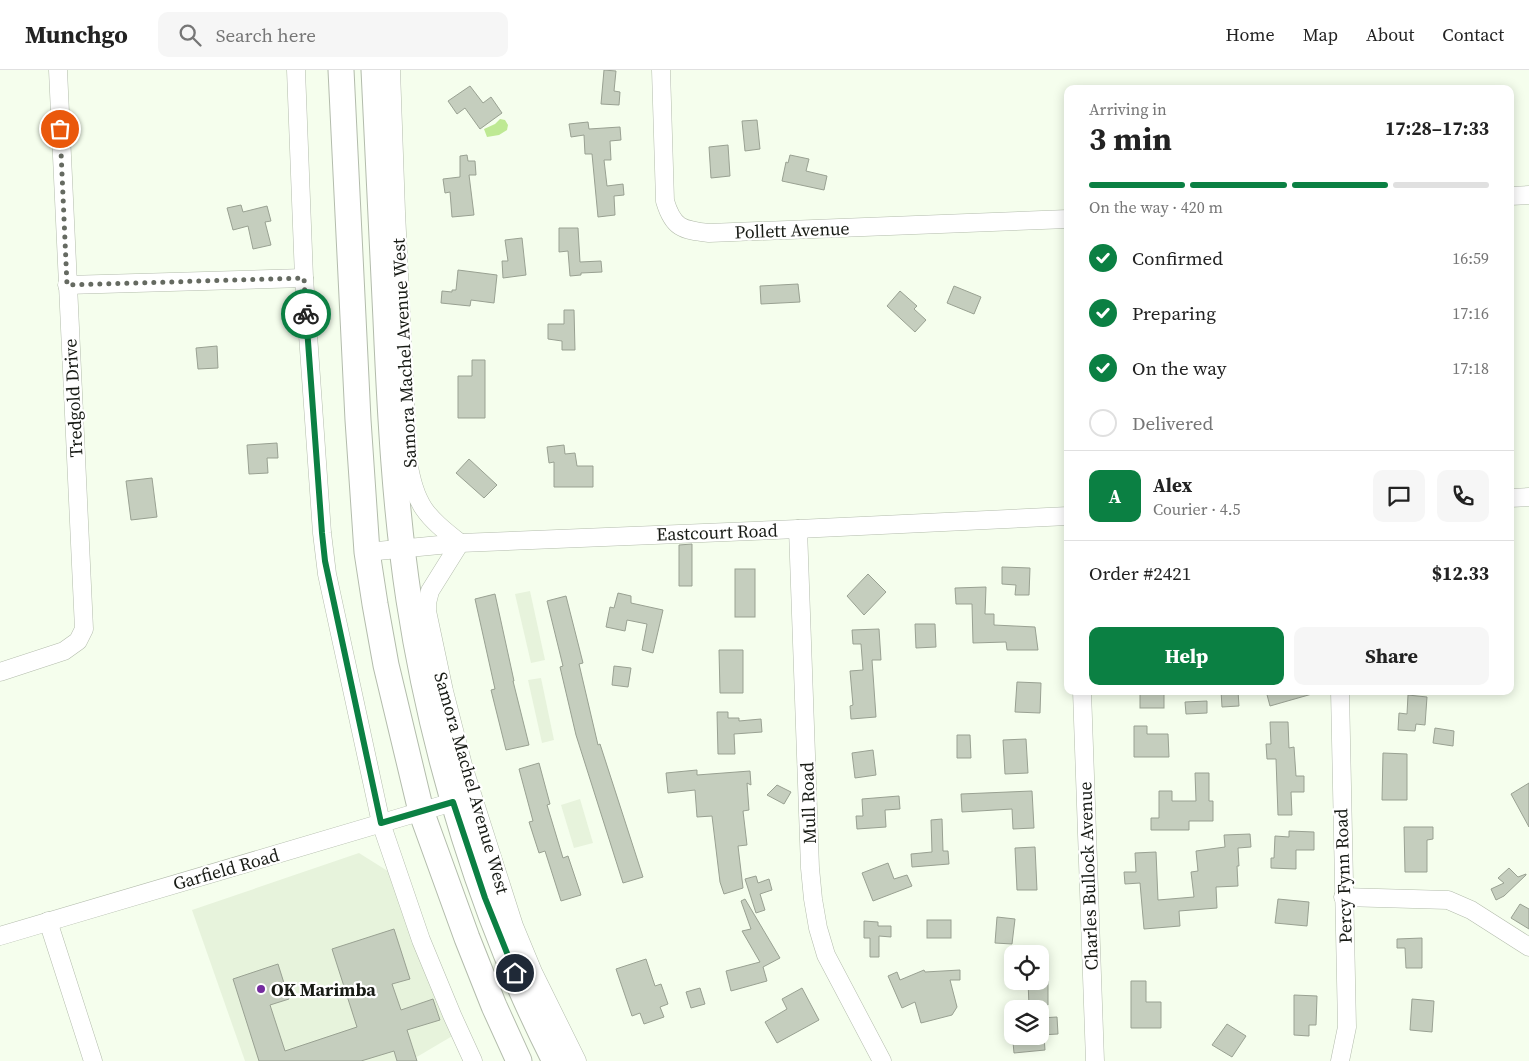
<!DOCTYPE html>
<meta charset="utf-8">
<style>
body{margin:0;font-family:"Source Serif 4",serif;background:#f6f6f6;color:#222;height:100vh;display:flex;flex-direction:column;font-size:19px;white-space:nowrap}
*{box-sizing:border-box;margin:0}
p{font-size:16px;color:#767676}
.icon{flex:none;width:28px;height:28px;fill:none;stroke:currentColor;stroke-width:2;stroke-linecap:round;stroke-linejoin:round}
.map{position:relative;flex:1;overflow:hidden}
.drawer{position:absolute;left:1064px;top:15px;width:450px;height:610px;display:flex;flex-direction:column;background:#fff;border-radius:10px;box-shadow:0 2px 12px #0003}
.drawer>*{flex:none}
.buttons{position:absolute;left:1004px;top:875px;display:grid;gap:10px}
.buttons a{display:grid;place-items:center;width:45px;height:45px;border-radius:10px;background:#fff;box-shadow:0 2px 12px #0003;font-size:25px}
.pin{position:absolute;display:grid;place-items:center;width:42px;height:42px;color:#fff;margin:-21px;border:2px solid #fff;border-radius:50%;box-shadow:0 1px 5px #0007}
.courier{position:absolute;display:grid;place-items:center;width:50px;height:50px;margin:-25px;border:4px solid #0b8043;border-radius:50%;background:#fff;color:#222;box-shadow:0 1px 6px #0007}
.summary em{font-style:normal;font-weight:700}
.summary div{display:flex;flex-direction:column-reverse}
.summary{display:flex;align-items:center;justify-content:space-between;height:85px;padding:0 25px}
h1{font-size:32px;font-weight:700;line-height:38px}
.bar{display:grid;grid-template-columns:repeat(4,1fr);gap:8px 5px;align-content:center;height:60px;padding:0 25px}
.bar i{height:6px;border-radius:4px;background:#e0e0e0}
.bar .current{background:#0b8043}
.bar p{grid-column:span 4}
.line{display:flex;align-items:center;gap:12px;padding:0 25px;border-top:1px solid #e0e0e0}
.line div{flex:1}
.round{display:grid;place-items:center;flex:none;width:52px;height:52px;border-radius:10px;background:#f6f6f6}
ol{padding:0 25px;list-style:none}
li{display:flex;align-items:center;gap:15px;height:55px}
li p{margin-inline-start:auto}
li .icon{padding:5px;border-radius:50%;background:#0b8043;color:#fff;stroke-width:4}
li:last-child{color:#767676}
li i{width:28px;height:28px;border:2px solid #e0e0e0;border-radius:50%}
.primary-button{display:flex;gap:10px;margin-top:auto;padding:10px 25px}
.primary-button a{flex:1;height:58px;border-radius:10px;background:#0b8043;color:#fff;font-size:20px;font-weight:700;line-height:58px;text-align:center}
.primary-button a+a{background:#f6f6f6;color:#222}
header{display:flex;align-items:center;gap:30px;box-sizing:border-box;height:70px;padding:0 25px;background:#fff;border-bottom:1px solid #e0e0e0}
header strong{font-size:24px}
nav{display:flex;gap:28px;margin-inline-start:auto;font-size:18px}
.search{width:350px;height:45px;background:#f6f6f6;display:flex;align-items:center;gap:12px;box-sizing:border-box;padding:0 18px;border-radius:10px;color:#767676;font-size:19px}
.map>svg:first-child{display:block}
</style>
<header>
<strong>Munchgo</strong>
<div class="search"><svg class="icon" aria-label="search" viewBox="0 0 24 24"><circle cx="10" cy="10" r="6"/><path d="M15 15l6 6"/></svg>Search here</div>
<nav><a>Home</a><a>Map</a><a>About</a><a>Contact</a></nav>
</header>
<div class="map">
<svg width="1529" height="991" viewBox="0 0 1529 991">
<rect width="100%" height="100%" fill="#f5feed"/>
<!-- built -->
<g fill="#e7f3dc">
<path d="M530 521 545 590 531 593 515 524Z"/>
<path d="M541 608 554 670 542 673 528 610Z"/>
<path d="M580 729 593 773 574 778 561 735Z"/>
<path d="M359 783 394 805 454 965 410 991H245L192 840Z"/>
</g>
<!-- water -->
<path fill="#bee993" d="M500 49 505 50 508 55 507 60 499 65 487 67 484 59 495 54Z"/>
<!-- building -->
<g fill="#c5cebe" stroke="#99a192">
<path d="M604 0 616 1 614 21 620 22 619 35 601 34Z"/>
<path d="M470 16 483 33 491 27 502 43 480 59 465 38 457 44 448 31Z"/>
<path d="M757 50 760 79 745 81 742 51Z"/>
<path d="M588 52 589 59 620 57 621 70 610 71 611 90H604L607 116 623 114 624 125 614 126 615 145 598 147 592 84H585L584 65 571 67 569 54Z"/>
<path d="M728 75 730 106 711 108 709 77Z"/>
<path d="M467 85 468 91H475L476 105H469L474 145 452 147 450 122 445 123 443 109 460 107V86Z"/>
<path d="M790 85 809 89 806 101 827 106 824 120 782 111 786 92 788 93Z"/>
<path d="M241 135 243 142 267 136 271 151 265 152 271 175 253 179 248 156 233 160 227 138Z"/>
<path d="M559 158H578L580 192 601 191 602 202 581 203V205L570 206 568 181 559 182Z"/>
<path d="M522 168 526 205 503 208 502 191H508L505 170Z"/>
<path d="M458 200 497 205 494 233 471 230 470 236 441 233 442 221 452 222V220H456Z"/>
<path d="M798 214 800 232 761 234 760 216Z"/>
<path d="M954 216 981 227 974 244 947 233Z"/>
<path d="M900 221 917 236 914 239 926 250 915 262 887 236Z"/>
<path d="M564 240H574L575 280H562V271L548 269V254H564Z"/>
<path d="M217 276 218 298 198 299 196 278Z"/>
<path d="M472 290H485V348H458V306H472Z"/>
<path d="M277 373 278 388H267L268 403 249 404 247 375Z"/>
<path d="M564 375 565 384 575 383 577 396H593V417H554V392L549 393 547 377Z"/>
<path d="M469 389 497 415 484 428 456 403Z"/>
<path d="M152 408 157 447 131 450 126 411Z"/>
<path d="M692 474V516H679V475Z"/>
<path d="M1002 497 1030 498 1029 525H1015L1016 515 1002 514Z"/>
<rect x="735" y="499" width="20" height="48"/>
<path d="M868 504 886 522 864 545 847 526Z"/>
<path d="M986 517 985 544H994V555L1035 557 1038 580H1007L1006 572 973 573 972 534H956L955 518Z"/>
<path d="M618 523 631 526V533L663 540 653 583 642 580 647 554 627 550 625 561 606 557 610 537 614 538Z"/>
<path d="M495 524 514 611H513L529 675 506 680 491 620 495 619 475 529Z"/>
<path d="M566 526 583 593 579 594 598 675 600 674 643 807 623 813 576 665 560 597 563 596 547 531Z"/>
<path d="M915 554H935L936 577 916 578Z"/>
<path d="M879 559 881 590H872L876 647 851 649 850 636 853 635 850 601 863 600 861 574H853L852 560Z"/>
<path d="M719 580H743V623H720Z"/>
<path d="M614 596 631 598 628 617 612 615Z"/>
<path d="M1017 612 1041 613 1040 643 1015 642Z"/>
<rect x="1140" y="621" width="24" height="17"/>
<path d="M1221 621H1238L1239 636 1222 637Z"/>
<path d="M1266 621H1311L1312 624 1270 636Z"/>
<path d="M1408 625 1427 627 1425 655 1416 654 1415 661 1398 660 1399 643 1407 644Z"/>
<path d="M1207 631V643L1186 644 1185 632Z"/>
<path d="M717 642H728V648H739V651L761 649 762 662 734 664 735 684H718Z"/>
<path d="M1270 652H1288L1289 678 1294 677 1296 706H1304V722H1291L1292 745H1278L1276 689H1267L1266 674H1271Z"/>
<path d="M1134 656H1147V664H1168L1169 687H1134Z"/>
<path d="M1435 658 1454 661 1453 676 1433 673Z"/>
<path d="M957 665H970L971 688H957Z"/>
<path d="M1026 669 1028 703 1005 704 1003 670Z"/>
<path d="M873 680 876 705 855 708 852 683Z"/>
<path d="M1383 683 1407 684V730H1382Z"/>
<path d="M539 693 550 734 547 735 563 788 568 786 581 825 561 831 545 781 539 783 529 752 533 751 519 699Z"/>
<path d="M697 700V705L750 701 751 715 747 713 749 740 743 741 747 775 738 776 743 818 724 824 720 812 712 746 697 747 695 720 668 723 666 703Z"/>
<path d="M1195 703H1209V731H1213V751H1189V760H1151V748H1159V721H1172V731H1196Z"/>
<path d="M1529 713V757L1511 724Z"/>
<path d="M777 715 791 722 784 734 767 725Z"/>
<path d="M1032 721 1034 758 1013 759 1012 739 962 742 961 724Z"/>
<path d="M899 726 900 739 885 740 886 757 857 759 856 746H863L862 729Z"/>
<path d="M942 749 943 781H948L949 794 912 797 911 784 932 782 931 750Z"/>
<path d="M1404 757H1433V769L1427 770V802H1405Z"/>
<path d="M1289 761 1314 762V780H1296V799L1271 798V788H1274L1275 766 1289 767Z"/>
<path d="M1250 764 1251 777 1238 778 1239 796H1237L1238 816 1216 817 1217 838 1179 841 1180 856 1144 859 1140 813 1125 814 1124 802H1136L1135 783 1156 782 1158 830 1194 827 1191 802 1198 801 1196 781 1225 777 1224 765Z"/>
<path d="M1035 777 1037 820H1017L1015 778Z"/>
<path d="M888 793 894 809 907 805 912 816 873 831 862 803Z"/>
<path d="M1509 798 1518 807 1526 804V805L1504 826 1496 830 1491 819 1504 813 1498 808Z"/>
<path d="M756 806 758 813 769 809 772 820 760 824 765 840 756 843 745 809Z"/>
<path d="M745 829 780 888 763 897 767 911 731 921 726 901 760 892 742 861 751 859 741 831Z"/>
<path d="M1278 829 1309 832 1307 856 1275 853Z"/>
<path d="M1520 834 1529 839V859L1511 848Z"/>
<path d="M997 847 1015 849 1012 874 995 873Z"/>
<rect x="927" y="850" width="24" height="18"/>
<path d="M864 851 878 852V856H891V867L879 866V887H870V868H864Z"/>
<path d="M394 859 410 909 392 914 401 940 433 929 440 950 407 960 417 991H397L394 981 361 991H259L233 909 278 894 289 929 270 935 285 981 357 957 332 879Z"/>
<path d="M1422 868V898H1406L1405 878H1397V869Z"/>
<path d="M646 889 655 916 661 914 668 934 660 937 664 947 644 954 640 943 632 946 616 899Z"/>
<path d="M924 900 925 902 960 900V910H950L957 937 952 945 921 953 915 932 902 938 888 906 897 902 900 910Z"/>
<path d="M1028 911H1048V935L1029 936Z"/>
<path d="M1131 911H1146V932H1161V958H1131Z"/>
<path d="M700 918 705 934 691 938 686 922Z"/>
<path d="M802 918 819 950 777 973 765 952 787 939 782 929Z"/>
<path d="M1294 925 1317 926 1316 955H1309V966L1294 965Z"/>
<path d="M1412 929 1434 931 1432 962 1410 960Z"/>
<path d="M1057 947 1058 964 1040 965V948Z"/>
<path d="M1227 954 1246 966 1232 987 1212 975Z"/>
<path d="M1030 966H1044L1045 980 1014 983 1013 972 1030 971Z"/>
</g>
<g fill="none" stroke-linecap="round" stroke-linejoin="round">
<defs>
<g id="minor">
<path d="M296 0 304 208 322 463 327 504 381 753 421 870 452 945 473 991"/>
<path d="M391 0 396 142 408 391C415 436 426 446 460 473L430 521 427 533V541L444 621 464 699 514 856 533 902 577 991"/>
<path d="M661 0 665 131C673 158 682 160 709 163L1068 149"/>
<path d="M1510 126 1529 125"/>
<path d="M67 215 304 208"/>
<path d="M1510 428 1529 427"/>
<path d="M798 459 810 798 813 829 818 858 826 885 882 991"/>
<path d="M367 482 460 473 798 459 1068 446"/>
<path d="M0 602 64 581 78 571 84 559 58 0"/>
<path d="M1082 621 1095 991"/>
<path d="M1340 621 1347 957 1340 991"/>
<path d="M1343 827 1448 830 1471 840 1529 877"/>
<path d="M48 851 93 991"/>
<path d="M0 866 453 732"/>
</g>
<g id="highway">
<path d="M341 0 358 350 367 482 375 534 386 595 421 741 467 868 494 936 519 991"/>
<path d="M374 0C378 83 382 167 386 250 390 343 395 438 409 530 433 687 483 850 555 991"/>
</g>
</defs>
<!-- minor casing -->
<use href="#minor" stroke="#b3bcac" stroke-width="19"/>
<!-- highway casing -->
<use href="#highway" stroke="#b3bcac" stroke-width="27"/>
<!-- minor -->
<use href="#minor" stroke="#fff" stroke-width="18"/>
<!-- highway -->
<use href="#highway" stroke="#fff" stroke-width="25"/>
</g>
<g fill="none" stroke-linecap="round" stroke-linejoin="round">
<!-- done -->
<path stroke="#656a61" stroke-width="5" stroke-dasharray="0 9" d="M60 59 67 215 304 208 306 244"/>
<!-- route -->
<path stroke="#0b8043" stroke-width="6" d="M306 244 322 463 325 491 381 753 453 732 485 828 515 903"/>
</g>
<!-- markers -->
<circle fill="#752c9f" stroke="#fff" stroke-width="2" cx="261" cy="919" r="5"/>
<g text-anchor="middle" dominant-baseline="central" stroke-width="4.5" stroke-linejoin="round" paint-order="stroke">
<!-- street labels -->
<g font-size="18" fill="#181b15" stroke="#fff">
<text transform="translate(792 160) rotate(-2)">Pollett Avenue</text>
<text transform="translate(404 283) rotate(-93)">Samora Machel Avenue West</text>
<text transform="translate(73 328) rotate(-93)">Tredgold Drive</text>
<text transform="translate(717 462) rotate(-2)">Eastcourt Road</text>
<text transform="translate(472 713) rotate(74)">Samora Machel Avenue West</text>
<text transform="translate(808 733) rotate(-92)">Mull Road</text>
<text transform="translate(226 799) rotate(-16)">Garfield Road</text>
<text transform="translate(1088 806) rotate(-92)">Charles Bullock Avenue</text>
<text transform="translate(1343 806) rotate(-92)">Percy Fynn Road</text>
</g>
<!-- poi labels -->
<g font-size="18" font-weight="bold" fill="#181b15" stroke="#fff" text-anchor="start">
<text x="271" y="919">OK Marimba</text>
</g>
</g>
</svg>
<div class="buttons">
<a><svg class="icon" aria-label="locate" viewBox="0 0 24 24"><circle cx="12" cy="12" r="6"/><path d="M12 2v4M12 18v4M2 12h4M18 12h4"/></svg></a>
<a><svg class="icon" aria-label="layers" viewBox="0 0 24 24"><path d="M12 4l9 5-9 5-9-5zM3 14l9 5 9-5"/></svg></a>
</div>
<div class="pin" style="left:60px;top:59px;background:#ea580c"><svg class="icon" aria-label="bag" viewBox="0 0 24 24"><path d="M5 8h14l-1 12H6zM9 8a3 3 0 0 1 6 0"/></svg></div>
<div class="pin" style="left:515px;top:903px;background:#1f2937"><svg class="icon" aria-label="home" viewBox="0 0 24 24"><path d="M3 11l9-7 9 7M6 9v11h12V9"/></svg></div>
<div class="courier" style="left:306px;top:244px"><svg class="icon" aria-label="bike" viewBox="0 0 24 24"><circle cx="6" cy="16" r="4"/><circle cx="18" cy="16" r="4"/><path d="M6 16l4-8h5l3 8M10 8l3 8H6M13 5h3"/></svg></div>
<section class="drawer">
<div class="summary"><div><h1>3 min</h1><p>Arriving in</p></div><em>17:28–17:33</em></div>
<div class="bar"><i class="current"></i><i class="current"></i><i class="current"></i><i></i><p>On the way · 420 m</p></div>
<ol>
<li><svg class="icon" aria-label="check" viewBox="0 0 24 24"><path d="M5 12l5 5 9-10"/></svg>Confirmed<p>16:59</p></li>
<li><svg class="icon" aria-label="check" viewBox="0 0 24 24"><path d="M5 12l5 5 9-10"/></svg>Preparing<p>17:16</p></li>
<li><svg class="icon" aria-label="check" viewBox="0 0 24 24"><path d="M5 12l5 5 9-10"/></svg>On the way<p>17:18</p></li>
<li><i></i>Delivered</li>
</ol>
<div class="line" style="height:90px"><b class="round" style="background:#0b8043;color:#fff">A</b><div><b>Alex</b><p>Courier · 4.5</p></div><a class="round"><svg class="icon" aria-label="chat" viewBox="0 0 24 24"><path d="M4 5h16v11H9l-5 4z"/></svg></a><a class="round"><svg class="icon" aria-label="phone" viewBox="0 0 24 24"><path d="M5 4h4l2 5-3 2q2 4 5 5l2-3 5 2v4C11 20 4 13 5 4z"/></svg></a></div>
<div class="line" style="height:65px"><div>Order #2421</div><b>$12.33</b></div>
<div class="primary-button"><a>Help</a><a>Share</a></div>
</section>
</div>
